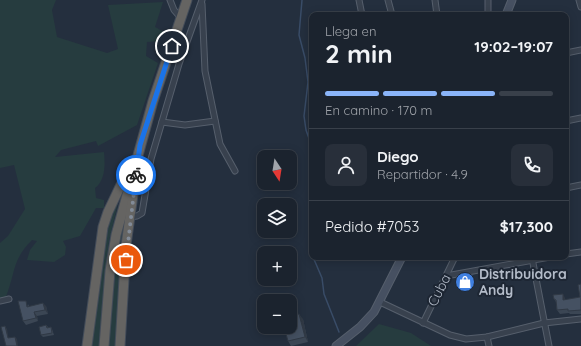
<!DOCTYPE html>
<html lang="es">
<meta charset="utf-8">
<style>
body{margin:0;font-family:Quicksand,sans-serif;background:#282f3a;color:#f1f3f6;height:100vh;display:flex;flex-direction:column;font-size:15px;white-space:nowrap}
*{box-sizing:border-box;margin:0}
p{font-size:13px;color:#a0a4aa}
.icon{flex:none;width:22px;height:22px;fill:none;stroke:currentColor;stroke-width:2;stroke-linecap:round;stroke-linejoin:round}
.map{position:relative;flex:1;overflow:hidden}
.sheet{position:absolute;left:309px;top:12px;width:260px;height:248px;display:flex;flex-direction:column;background:#1b232e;border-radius:8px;box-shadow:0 2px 10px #0003,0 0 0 1px #39404a}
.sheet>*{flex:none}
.needle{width:26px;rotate:168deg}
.controls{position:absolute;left:257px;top:150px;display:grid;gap:8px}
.controls a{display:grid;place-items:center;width:40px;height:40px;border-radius:8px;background:#1b232e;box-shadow:0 2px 10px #0003,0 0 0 1px #39404a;font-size:20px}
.pin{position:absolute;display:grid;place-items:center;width:34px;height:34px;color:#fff;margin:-17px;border:2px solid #fff;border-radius:50%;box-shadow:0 1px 4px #0007}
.courier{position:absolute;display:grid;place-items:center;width:40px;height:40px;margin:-20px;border:3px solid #1a73e8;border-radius:50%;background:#fff;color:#222;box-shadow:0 1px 5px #0007}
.summary em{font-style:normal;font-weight:800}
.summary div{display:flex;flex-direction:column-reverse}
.summary{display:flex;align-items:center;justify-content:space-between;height:68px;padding:0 16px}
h1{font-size:26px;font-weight:800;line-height:30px}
.bar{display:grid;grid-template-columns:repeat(4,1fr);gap:6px 4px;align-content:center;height:48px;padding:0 16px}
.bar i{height:5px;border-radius:3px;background:#39404a}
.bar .on{background:#8ab4f8}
.bar p{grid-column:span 4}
.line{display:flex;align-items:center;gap:10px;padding:0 16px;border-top:1px solid #39404a}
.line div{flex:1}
.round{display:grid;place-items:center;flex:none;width:42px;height:42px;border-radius:8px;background:#282f3a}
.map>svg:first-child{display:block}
</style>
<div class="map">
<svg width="581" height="346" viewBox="0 0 581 346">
<rect width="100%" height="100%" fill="#242f3e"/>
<!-- green -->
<g fill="#263c3f">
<path d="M0 0H56L52 10 57 37 107 53 118 49 108 5 163 2 155 27 166 33 161 41 147 42 146 56 158 63 137 125 98 146 96 141 61 150 55 157 104 152C105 163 106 180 95 188L96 198 104 200V208H96L80 236 63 241 66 247 65 255 54 262 27 260 30 250 37 241 32 240C11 261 16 273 5 299L0 301V243L8 236 25 209 14 165 0 168Z"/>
<path d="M115 202 118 203 109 241 99 346H91L104 241 110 213Z"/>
<path d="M127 213 116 346H108L119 234Z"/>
<path d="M379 324 411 333 431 346H356Z"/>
</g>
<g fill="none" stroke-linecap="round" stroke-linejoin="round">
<!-- stream -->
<g stroke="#394c67" stroke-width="1.5">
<path d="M302 0 299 35 305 58 308 82 304 116 306 130 312 147"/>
<path d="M312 169V177"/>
<path d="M313 257 322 278 324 294 339 332"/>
</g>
<defs>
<g id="minor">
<path d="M170 0 174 10 181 18"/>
<path d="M359 0 362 15"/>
<path d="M388 0 392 15"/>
<path d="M435 0 437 15"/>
<path d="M579 0 581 7"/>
<path d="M202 4 205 71 220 144 235 171"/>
<path d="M488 15V0"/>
<path d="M566 53 581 50"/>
<path d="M566 121 581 118"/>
<path d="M162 122 185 125 215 121"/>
<path d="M566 188 581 185"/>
<path d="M130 217 137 216 142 213 151 159 179 64 202 0"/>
<path d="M566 254 581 252"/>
<path d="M532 258 549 346"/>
<path d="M446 276 550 257"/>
<path d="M0 301 9 299"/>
<path d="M380 302 450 335 466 339 487 337 544 323 581 319"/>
<path d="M423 323 455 257"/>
<path d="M487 337 489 346"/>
</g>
<g id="secondary">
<path d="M506 15 512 0"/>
<path d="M336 346 360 327 374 312 402 257"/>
</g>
<g id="trunk">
<path d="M87 346 103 227 108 212 128 170"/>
<path d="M104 346 110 271 116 235 153 101 187 0"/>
<path d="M120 346 126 245 135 180"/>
</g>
</defs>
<!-- minor casing -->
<use href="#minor" stroke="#565f6c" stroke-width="7"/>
<!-- secondary casing -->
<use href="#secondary" stroke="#565f6c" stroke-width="9"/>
<!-- trunk casing -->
<use href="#trunk" stroke="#434c59" stroke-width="11"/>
<!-- minor -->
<use href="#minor" stroke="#38414e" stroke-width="5"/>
<!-- secondary -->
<use href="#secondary" stroke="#465061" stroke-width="7"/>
<!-- trunk -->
<use href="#trunk" stroke="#656462" stroke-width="9"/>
</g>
<!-- wall -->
<g fill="#3b4654">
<path d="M581 284V314H570L569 313 560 314 557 310 556 302 554 299 565 298V300L580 297Z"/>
<path d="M28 304 29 306H46L48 314 37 316 38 321 26 325 23 321Z"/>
<path d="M303 319 308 342 291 346 288 341Z"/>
<path d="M46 325 48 327H51L52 329 54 335 43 337 41 335Z"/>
</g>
<!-- shaded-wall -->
<g fill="#303945">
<path d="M563 294 565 298 566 303 563 300Z"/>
<path d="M43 303 46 306 48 314 45 310Z"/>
<path d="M34 312 37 316 38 321 36 318Z"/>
<path d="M299 314 303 319 308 342 305 337Z"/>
<path d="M5 326 7 329 9 341 8 338Z"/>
<path d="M15 337 17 339 18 346H17Z"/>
</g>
<!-- building -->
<g fill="#455162" stroke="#303945">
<path d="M581 284V310L568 311V309L557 310 556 300 554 299 553 295 563 294V300L580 297 578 285Z"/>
<path d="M18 301H26L27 307 43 303 45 310 34 312 36 318 23 321Z"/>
<path d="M299 314 305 337 288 341 284 327H290V316Z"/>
<path d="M46 325 47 328 51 327 52 333 41 335 39 327Z"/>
<path d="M5 326 8 338 15 337 17 346H6L1 327Z"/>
</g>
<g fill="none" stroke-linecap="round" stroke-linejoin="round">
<!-- done -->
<path stroke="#828b98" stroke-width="4" stroke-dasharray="0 7.2" d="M126 260 136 175"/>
<!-- route -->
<path stroke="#1a73e8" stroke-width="5" d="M136 175 140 145 172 46"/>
</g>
<!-- icons -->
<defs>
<symbol id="shop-disc" viewBox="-11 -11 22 22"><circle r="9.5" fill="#3f7fe0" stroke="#1d2633"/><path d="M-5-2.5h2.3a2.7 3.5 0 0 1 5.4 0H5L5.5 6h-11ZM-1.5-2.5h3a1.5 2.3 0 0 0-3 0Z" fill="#fff"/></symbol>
</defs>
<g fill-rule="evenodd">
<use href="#shop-disc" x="454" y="271" width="22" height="22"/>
</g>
<g text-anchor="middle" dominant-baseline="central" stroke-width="4" stroke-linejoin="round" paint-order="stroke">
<!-- poi labels -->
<g font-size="14" font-weight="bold" fill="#b4bcc9" stroke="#1d2633" text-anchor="start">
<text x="479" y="274">Distribuidora<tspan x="479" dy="16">Andy</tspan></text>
</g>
<!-- street labels -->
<g font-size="14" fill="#b4bcc9" stroke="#1d2633">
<text transform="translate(439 290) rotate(-63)">Cuba</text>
</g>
</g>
</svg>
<div class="controls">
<a><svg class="needle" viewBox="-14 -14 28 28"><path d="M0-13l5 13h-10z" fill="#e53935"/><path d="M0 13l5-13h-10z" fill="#a0a4aa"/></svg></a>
<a><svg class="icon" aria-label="layers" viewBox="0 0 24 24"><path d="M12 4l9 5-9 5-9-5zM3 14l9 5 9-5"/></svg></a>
<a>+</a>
<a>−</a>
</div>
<div class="pin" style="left:126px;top:260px;background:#ea580c"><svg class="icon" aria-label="bag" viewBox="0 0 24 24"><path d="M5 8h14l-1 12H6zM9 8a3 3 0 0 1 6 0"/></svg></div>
<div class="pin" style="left:172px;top:46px;background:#1f2937"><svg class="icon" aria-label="home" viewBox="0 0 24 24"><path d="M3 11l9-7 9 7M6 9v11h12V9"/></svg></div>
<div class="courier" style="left:136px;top:175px"><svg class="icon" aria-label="bike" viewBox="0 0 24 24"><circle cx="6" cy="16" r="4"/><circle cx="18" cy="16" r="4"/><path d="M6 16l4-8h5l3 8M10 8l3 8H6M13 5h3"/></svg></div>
<section class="sheet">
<div class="summary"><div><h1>2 min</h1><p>Llega en</p></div><em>19:02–19:07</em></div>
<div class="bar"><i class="on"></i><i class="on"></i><i class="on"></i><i></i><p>En camino · 170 m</p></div>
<div class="line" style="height:72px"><a class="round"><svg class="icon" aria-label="person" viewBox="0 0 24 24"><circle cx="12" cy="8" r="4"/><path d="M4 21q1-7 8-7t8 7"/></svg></a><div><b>Diego</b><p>Repartidor · 4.9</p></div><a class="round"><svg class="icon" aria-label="phone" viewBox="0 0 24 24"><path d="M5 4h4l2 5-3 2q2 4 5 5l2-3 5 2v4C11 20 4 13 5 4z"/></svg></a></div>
<div class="line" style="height:52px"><div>Pedido #7053</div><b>$17,300</b></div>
</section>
</div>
